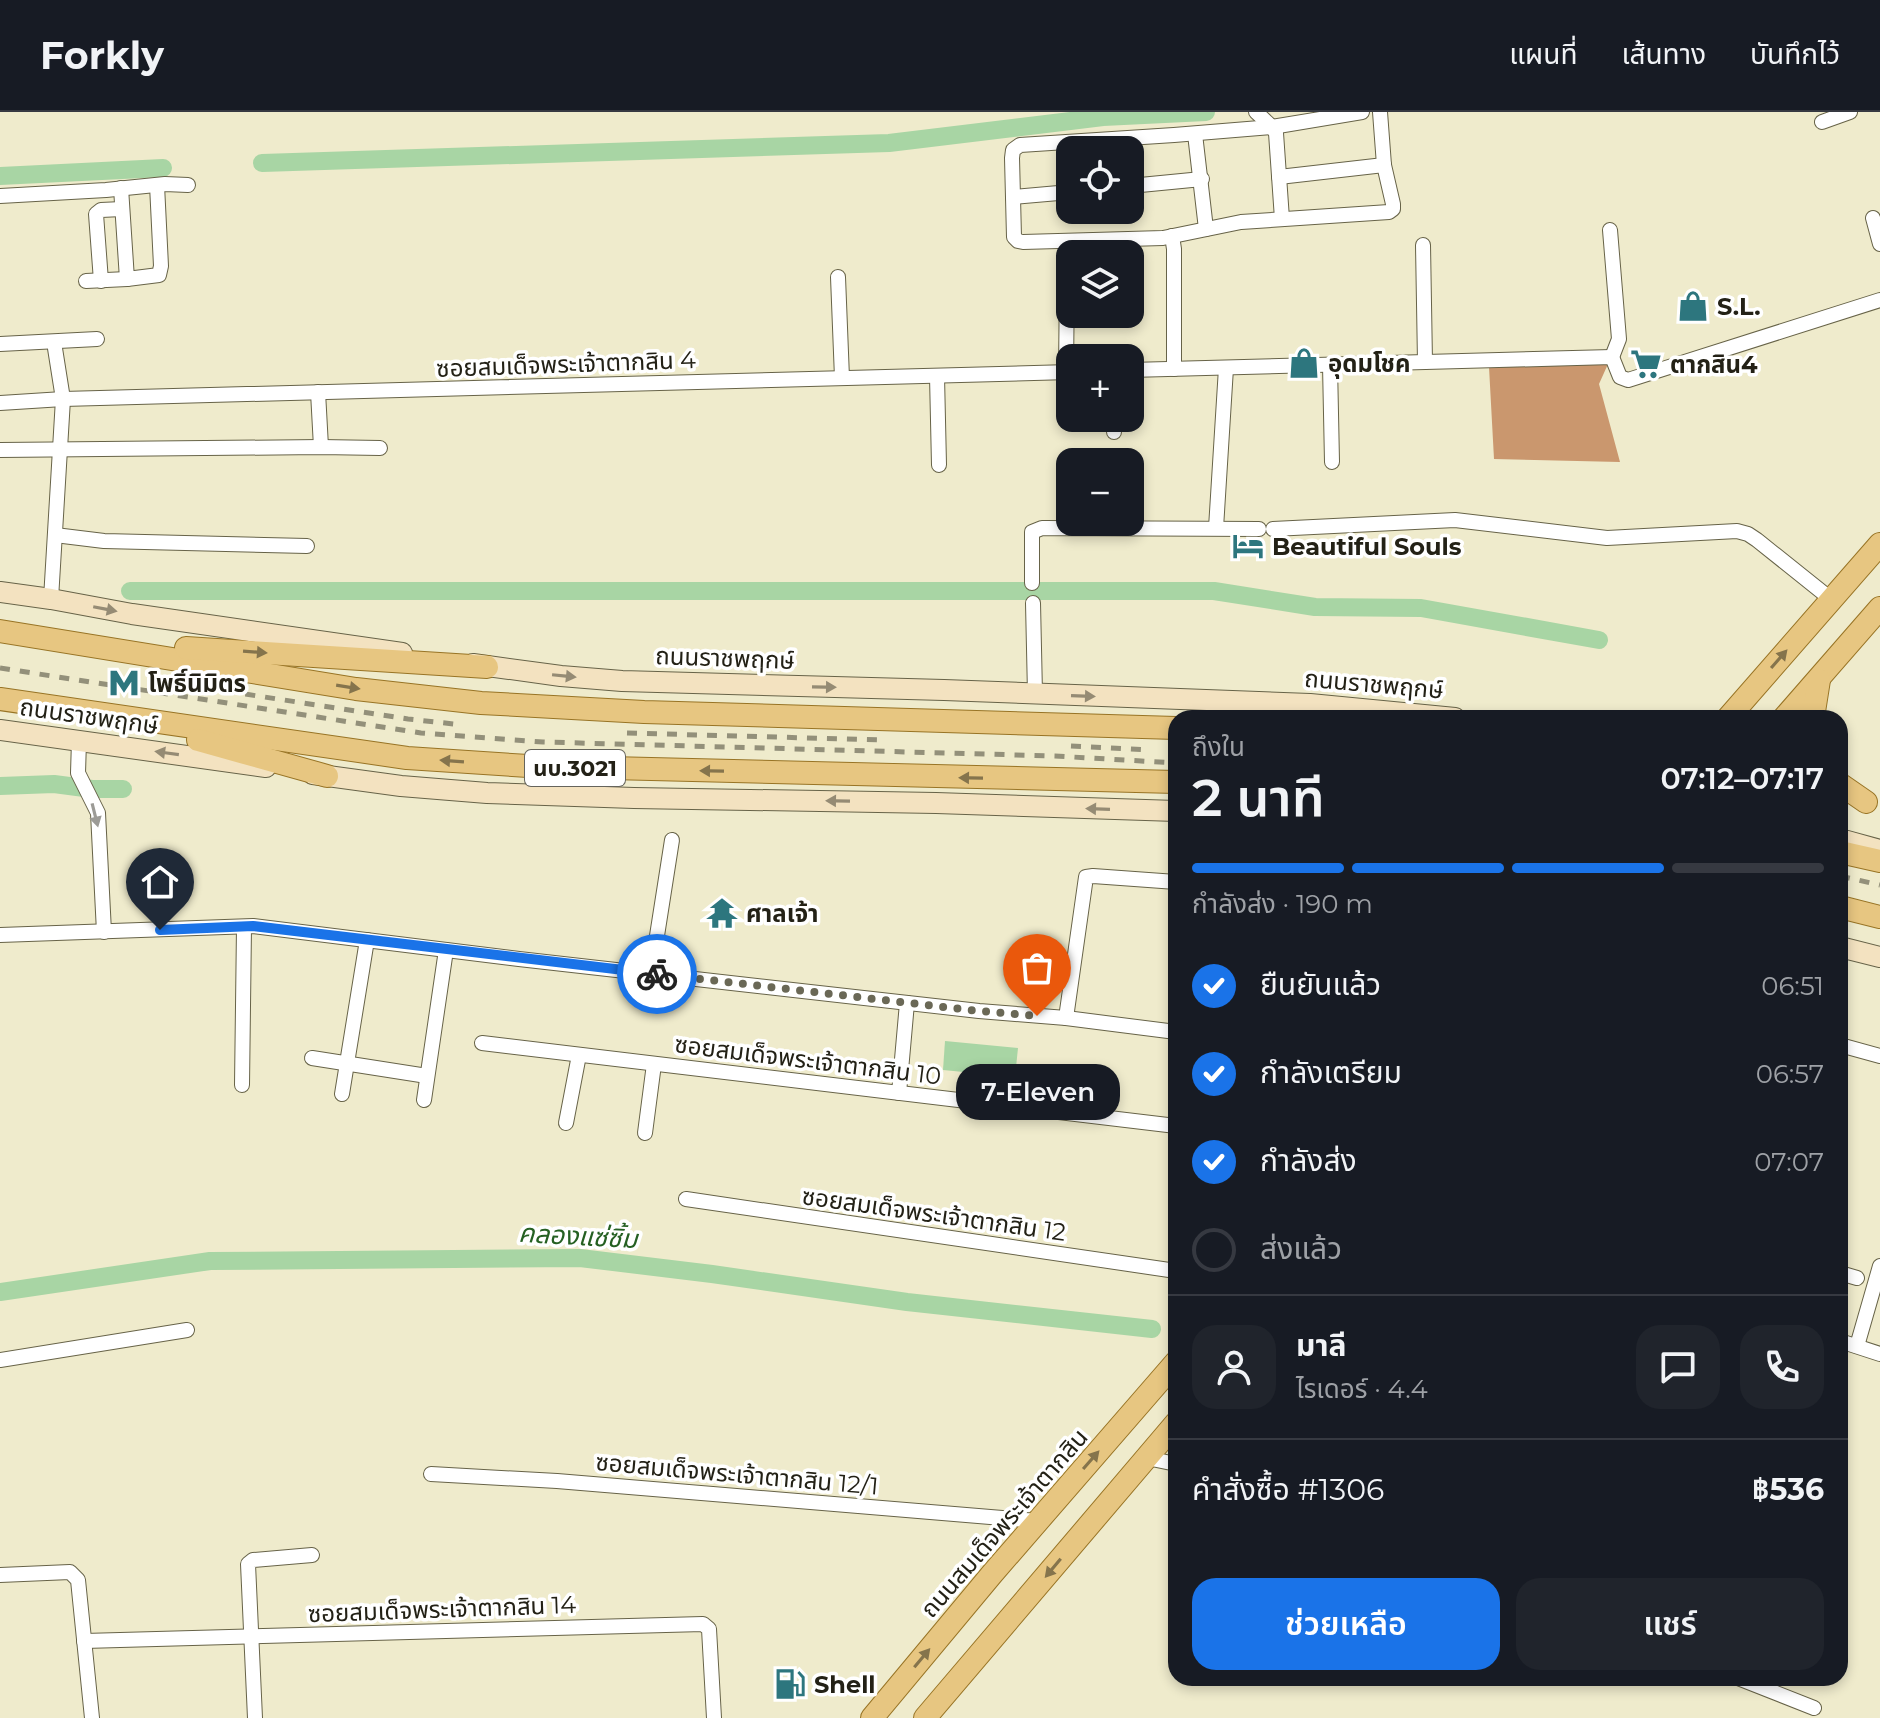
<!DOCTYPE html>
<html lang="th">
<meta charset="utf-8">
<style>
body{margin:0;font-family:Montserrat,"Noto Sans Thai",sans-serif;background:#20242c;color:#f1f3f6;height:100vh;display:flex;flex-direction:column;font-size:30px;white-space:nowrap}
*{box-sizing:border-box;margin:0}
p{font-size:26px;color:#9ea1a6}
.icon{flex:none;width:44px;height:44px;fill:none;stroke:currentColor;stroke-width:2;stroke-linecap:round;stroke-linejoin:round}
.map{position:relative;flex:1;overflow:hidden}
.panel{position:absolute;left:1168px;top:598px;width:680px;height:976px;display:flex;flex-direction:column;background:#171b24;border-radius:24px;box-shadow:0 4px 12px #0003}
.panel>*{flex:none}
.buttons{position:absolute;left:1056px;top:24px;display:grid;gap:16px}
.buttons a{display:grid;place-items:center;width:88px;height:88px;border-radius:16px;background:#171b24;box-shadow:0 4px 12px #0003;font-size:40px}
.pin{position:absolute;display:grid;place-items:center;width:68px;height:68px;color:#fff;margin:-82px -34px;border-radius:50% 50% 50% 0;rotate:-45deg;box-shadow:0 0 8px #0007}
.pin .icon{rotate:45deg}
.courier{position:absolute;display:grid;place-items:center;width:80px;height:80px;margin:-40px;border:6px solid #1a73e8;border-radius:50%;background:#fff;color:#222;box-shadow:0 2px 10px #0007}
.bubble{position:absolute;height:56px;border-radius:24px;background:#171b24;box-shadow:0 4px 12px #0003;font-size:26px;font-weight:600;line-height:56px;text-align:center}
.overview em{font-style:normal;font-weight:600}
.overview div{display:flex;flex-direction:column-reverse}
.overview{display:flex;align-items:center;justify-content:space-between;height:136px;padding:0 24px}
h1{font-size:52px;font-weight:600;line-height:60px}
.bar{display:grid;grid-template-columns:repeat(4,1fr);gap:12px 8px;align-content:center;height:96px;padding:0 24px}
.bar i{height:10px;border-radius:6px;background:#363941}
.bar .on{background:#1a73e8}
.bar p{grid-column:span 4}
.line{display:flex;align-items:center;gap:20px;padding:0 24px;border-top:2px solid #363941}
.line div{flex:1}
.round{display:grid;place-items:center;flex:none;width:84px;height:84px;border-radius:24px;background:#20242c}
ol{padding:0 24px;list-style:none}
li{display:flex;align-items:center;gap:24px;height:88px}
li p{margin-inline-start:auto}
li .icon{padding:8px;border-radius:50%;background:#1a73e8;color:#fff;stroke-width:4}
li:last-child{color:#9ea1a6}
li i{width:44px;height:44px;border:4px solid #363941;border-radius:50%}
.action{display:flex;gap:16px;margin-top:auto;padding:16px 24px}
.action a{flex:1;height:92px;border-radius:24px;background:#1a73e8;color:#fff;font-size:32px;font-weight:600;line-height:92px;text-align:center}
.action a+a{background:#20242c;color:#f1f3f6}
header{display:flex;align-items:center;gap:48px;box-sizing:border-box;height:112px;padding:0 40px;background:#171b24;border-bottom:2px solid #363941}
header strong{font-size:38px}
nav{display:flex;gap:44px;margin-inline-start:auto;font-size:28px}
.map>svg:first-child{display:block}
</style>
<header>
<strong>Forkly</strong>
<nav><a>แผนที่</a><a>เส้นทาง</a><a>บันทึกไว้</a></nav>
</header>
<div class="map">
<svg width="1880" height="1606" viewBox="0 0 1880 1606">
<rect width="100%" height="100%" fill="#efebcc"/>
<!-- forest -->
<path fill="#ca976e" d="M1608 252 1599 272 1620 350 1494 347 1489 255Z"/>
<!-- water -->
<path fill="#a8d5a4" d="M945 929 1018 936 1015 965 943 958Z"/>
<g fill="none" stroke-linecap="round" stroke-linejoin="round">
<!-- canal -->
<g stroke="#a8d5a4" stroke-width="18">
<path d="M262 51 889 31 1103 5 1206 0"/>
<path d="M0 64 163 56"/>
<path d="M130 479H1214L1315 495 1421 496 1599 528"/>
<path d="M0 674 54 672 92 677H123"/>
<path d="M0 1180 210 1149 580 1146 712 1162 907 1190 1152 1217"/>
</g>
<defs>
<g id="minor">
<path d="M1256 0 1272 15 1276 21 1282 107"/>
<path d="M1362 0 1272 15 1174 23 1020 33 1013 38 1012 46 1014 125 1018 129 1023 130 1163 126 1241 110 1389 100 1393 97V92L1384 53 1380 0"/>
<path d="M1822 10 1850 0"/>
<path d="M1195 22 1206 117"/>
<path d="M1279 65 1384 53"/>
<path d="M1130 74 1202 67"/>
<path d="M121 76 127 167 159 163 161 154 157 73"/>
<path d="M0 84 106 78 165 72 188 73"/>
<path d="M1013 85 1070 80"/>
<path d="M1873 106 1880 132"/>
<path d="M1610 118 1619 227 1612 245"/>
<path d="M1172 124 1174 137V257"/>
<path d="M1423 133 1425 250"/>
<path d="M838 165 842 266"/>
<path d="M86 169 127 167"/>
<path d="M101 169 96 102 101 98 122 97"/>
<path d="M0 232 97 227"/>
<path d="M1330 253 1332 350"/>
<path d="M1130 258 1612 245 1620 265 1628 268 1880 188"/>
<path d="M1066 260 1067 164"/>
<path d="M937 264 939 353"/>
<path d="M318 280 321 335"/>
<path d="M0 291 63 287 1070 260"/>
<path d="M1114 306V320"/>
<path d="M0 338 321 335 380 336"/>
<path d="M1216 416 1226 256"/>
<path d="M1273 417 1455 408 1607 426 1737 419 1748 422 1757 428 1832 488"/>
<path d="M55 423 104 429 307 434"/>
<path d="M1032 471V420L1042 416 1259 417"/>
<path d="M51 487 63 287 54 230"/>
<path d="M1033 491 1035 582"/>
<path d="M79 629 78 661 98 701 104 820"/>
<path d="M0 823 253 814 519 847 979 899 1066 906 1176 920"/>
<path d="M651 862 672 728"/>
<path d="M1066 906 1086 765 1093 764 1176 770"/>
<path d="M482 931 1176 1014"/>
<path d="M1840 933 1880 944"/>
<path d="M312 946 427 964"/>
<path d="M242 973 244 815"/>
<path d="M899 981 907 891"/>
<path d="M342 982 367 828"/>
<path d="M424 988 446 838"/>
<path d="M566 1011 579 943"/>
<path d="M645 1021 654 952"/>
<path d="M686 1087 1176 1159"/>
<path d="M1840 1161 1857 1166"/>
<path d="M1840 1229 1880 1242"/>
<path d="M1857 1234 1880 1154"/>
<path d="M0 1248 187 1218"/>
<path d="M1147 1346 1176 1352"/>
<path d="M431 1362 557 1369 1038 1409"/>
<path d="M0 1463 70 1460 78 1468 92 1606"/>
<path d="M84 1529 703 1512 709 1517 714 1606"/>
<path d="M1738 1566 1814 1596"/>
<path d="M255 1606 248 1452 253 1448 312 1443"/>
</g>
<g id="secondary">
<path d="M0 480 51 487 132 502 402 541"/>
<path d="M473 552 561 564 622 569 944 578 1310 592 1455 606"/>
<path d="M0 618 266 655"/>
<path d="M313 662 401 674 487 681 634 686 936 691 1176 699"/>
<path d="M1840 727 1880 738"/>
<path d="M1840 835 1880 845"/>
</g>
<g id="primary">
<path d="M0 519 356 577 481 591 644 600 1176 616"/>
<path d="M186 536 487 555"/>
<path d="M0 587 407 646 528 654 1176 670"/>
<path d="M1728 606 1880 432"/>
<path d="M1784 606 1880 496"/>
<path d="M1813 606 1819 568"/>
<path d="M198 628 327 664"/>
<path d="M1840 672 1866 690"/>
<path d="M1840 740 1880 749"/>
<path d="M1840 795 1880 805"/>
<path d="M872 1606 992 1462 1176 1250"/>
<path d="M925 1606 1176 1311"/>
</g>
</defs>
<!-- minor casing -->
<use href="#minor" stroke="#676348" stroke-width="16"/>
<!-- secondary casing -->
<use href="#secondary" stroke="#676348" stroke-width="22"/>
<!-- primary casing -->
<use href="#primary" stroke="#987425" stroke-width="24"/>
<!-- minor -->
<use href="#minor" stroke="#fff" stroke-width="14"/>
<!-- secondary -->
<use href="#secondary" stroke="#f3e2c0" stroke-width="20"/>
<!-- primary -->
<use href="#primary" stroke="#e7c681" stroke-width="22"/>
<!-- rail -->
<g stroke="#93907a" stroke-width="5" stroke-dasharray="10 10" stroke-linecap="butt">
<path d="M0 556 421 621 543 630 1055 644 1176 651"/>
<path d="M186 573 408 607 463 613"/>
<path d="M627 621 883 628"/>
<path d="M1071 634 1150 638"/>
<path d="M1840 764 1880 773"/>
</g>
</g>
<!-- one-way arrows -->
<defs><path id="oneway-solid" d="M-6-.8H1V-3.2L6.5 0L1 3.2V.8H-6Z" transform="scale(2)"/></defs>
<g fill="#958b74">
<use href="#oneway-solid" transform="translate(105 497) rotate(11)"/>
<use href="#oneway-solid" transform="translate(564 564) rotate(6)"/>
<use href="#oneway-solid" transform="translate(824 575) rotate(1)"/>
<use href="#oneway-solid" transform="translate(1083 584) rotate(2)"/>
<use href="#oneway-solid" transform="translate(167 641) rotate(-172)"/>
<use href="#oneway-solid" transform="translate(838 689) rotate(-179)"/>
<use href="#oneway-solid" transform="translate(1098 697) rotate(-178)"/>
</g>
<g fill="#85744c">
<use href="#oneway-solid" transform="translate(255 540) rotate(4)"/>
<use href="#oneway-solid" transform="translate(1779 547) rotate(-49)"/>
<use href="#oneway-solid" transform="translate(348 575) rotate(9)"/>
<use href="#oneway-solid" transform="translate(452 649) rotate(-176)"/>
<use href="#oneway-solid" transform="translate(712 659) rotate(-179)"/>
<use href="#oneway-solid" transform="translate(971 666) rotate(-179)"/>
<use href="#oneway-solid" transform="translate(1091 1348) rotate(-49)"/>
<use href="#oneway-solid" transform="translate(1053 1456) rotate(130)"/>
<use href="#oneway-solid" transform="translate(922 1546) rotate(-50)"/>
</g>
<use fill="#9c9b96" href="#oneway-solid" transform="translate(95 703) rotate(76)"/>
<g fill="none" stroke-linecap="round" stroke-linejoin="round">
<!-- done -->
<path stroke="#6a6856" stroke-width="8" stroke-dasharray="0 14.4" d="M657 862 979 899 1037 904"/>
<!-- route -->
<path stroke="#1a73e8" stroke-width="10" d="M160 818 253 814 657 862"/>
</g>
<!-- icons -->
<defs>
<symbol id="shop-bare" viewBox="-9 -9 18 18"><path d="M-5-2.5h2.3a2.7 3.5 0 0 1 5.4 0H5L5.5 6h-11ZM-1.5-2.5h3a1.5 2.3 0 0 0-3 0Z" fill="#2d767e" stroke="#fff" stroke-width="2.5" paint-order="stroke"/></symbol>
<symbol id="supermarket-bare" viewBox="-9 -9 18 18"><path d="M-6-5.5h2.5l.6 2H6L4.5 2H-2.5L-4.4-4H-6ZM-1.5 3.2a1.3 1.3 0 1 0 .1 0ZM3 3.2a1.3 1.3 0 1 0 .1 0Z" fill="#2d767e" stroke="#fff" stroke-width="2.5" paint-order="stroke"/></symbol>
<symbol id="hotel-bare" viewBox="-9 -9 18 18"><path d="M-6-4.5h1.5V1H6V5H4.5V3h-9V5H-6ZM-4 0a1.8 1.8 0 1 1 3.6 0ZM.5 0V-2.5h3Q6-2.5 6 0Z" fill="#2d767e" stroke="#fff" stroke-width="2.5" paint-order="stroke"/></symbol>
<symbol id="metro-bare" viewBox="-9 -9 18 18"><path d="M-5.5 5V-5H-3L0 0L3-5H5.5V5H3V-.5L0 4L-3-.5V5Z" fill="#2d767e" stroke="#fff" stroke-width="2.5" paint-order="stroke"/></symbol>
<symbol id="temple-bare" viewBox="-9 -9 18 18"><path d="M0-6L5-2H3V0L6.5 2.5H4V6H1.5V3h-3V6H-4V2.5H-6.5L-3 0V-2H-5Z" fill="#2d767e" stroke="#fff" stroke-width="2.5" paint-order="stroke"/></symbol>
<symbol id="fuel-bare" viewBox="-9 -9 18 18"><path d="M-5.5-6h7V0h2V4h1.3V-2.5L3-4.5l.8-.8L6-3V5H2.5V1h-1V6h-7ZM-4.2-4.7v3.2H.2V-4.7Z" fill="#2d767e" stroke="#fff" stroke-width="2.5" paint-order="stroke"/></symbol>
</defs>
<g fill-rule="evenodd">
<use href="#shop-bare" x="1671" y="172" width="44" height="44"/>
<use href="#shop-bare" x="1282" y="229" width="44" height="44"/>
<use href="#supermarket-bare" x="1624" y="230" width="44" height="44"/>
<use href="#hotel-bare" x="1226" y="412" width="44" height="44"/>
<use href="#metro-bare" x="102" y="549" width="44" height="44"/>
<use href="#temple-bare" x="700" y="779" width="44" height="44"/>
<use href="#fuel-bare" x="768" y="1550" width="44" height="44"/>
</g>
<g text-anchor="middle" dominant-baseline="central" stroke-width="7" stroke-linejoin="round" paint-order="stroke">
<!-- shield labels -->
<rect fill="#fff" stroke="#65645c" stroke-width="2" x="525" y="638" width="100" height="36" rx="6"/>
<g font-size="22" font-weight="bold" fill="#232116">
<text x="575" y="656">นบ.3021</text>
</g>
<!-- poi labels -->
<g font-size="24" font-weight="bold" fill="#232116" stroke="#fff" text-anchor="start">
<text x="1717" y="194">S.L.</text>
<text x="1328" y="251">อุดมโชค</text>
<text x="1670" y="252">ตากสิน4</text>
<text x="1272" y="434">Beautiful Souls</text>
<text x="148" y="571">โพธิ์นิมิตร</text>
<text x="746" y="801">ศาลเจ้า</text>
<text x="814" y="1572">Shell</text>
</g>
<!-- street labels -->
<g font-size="24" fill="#232116" stroke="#fff">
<text transform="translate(566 252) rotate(-2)">ซอยสมเด็จพระเจ้าตากสิน 4</text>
<text transform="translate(725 546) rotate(2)">ถนนราชพฤกษ์</text>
<text transform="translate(1374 572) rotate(5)">ถนนราชพฤกษ์</text>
<text transform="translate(89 604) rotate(8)">ถนนราชพฤกษ์</text>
<text transform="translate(808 948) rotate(7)">ซอยสมเด็จพระเจ้าตากสิน 10</text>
<text transform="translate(934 1102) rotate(8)">ซอยสมเด็จพระเจ้าตากสิน 12</text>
<text transform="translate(737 1362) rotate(5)">ซอยสมเด็จพระเจ้าตากสิน 12/1</text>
<text transform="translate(1004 1411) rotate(-49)">ถนนสมเด็จพระเจ้าตากสิน</text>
<text transform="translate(442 1497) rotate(-2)">ซอยสมเด็จพระเจ้าตากสิน 14</text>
</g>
<!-- water labels -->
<g font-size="26" font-style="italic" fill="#256022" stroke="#fff">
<text transform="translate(578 1124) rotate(3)">คลองแซ่ซิ้ม</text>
</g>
</g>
</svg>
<div class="buttons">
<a><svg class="icon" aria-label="locate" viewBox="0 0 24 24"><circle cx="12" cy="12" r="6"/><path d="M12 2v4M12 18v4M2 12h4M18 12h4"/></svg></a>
<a><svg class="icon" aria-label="layers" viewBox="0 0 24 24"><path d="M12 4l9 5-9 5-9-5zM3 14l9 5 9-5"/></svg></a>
<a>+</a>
<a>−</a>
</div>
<div class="pin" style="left:1037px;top:904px;background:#ea580c"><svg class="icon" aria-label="bag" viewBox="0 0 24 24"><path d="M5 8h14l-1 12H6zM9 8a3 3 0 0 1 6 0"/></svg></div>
<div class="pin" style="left:160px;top:818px;background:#1f2937"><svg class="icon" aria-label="home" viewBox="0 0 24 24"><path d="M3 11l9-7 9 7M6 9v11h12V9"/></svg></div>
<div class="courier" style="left:657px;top:862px"><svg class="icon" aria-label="bike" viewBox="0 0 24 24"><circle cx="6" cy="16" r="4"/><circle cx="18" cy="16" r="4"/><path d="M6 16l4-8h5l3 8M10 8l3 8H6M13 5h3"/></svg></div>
<div class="bubble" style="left:956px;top:952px;width:164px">7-Eleven</div>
<section class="panel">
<div class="overview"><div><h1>2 นาที</h1><p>ถึงใน</p></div><em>07:12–07:17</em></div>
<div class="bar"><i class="on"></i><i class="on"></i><i class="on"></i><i></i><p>กำลังส่ง · 190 m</p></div>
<ol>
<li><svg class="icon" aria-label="check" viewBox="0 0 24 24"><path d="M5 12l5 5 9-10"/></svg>ยืนยันแล้ว<p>06:51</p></li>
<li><svg class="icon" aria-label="check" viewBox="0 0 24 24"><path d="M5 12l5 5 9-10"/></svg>กำลังเตรียม<p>06:57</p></li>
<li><svg class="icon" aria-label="check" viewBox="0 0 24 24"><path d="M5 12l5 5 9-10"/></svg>กำลังส่ง<p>07:07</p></li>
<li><i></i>ส่งแล้ว</li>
</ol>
<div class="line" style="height:144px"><a class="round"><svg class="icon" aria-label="person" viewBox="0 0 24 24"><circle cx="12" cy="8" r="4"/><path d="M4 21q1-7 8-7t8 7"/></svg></a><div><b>มาลี</b><p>ไรเดอร์ · 4.4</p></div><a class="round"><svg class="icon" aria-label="chat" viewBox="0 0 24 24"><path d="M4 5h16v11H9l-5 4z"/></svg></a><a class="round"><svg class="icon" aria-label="phone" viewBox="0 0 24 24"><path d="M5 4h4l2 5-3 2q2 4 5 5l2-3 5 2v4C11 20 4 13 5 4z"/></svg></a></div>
<div class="line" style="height:104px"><div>คำสั่งซื้อ #1306</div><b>฿536</b></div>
<div class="action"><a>ช่วยเหลือ</a><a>แชร์</a></div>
</section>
</div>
